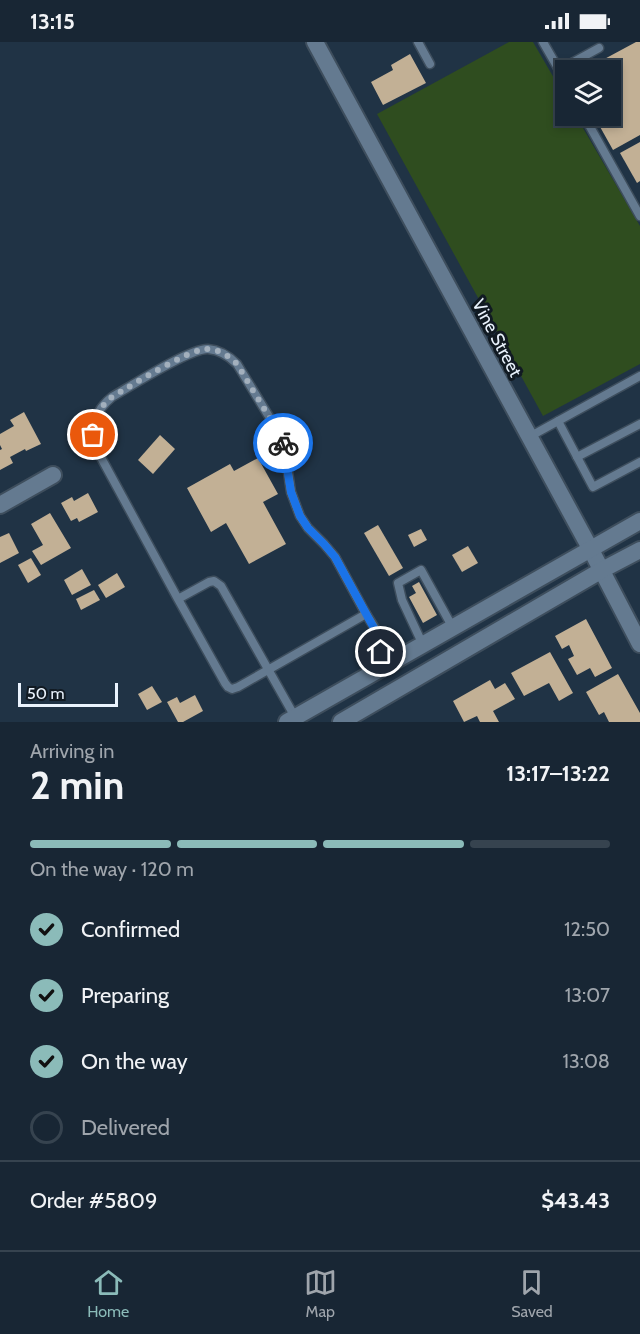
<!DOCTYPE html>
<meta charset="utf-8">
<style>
body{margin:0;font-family:Cabin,sans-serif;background:#253240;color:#f1f3f6;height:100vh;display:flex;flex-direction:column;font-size:22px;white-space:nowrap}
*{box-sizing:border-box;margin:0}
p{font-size:20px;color:#9fa5ac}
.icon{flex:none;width:33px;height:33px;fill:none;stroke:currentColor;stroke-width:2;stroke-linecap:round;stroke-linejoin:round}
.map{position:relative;height:680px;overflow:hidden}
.drawer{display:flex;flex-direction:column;background:#182634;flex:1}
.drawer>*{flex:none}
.controls{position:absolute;left:555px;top:18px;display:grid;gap:12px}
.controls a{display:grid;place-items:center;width:66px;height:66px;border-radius:0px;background:#182634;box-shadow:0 3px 9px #0003,0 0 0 2px #36434f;font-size:30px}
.scale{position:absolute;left:18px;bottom:15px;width:100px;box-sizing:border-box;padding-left:6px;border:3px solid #eaf3fd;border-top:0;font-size:16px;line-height:21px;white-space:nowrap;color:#eaf3fd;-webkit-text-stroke:4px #111a22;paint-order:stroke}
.pin{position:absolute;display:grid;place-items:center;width:51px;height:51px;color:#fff;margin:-26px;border:3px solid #fff;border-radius:50%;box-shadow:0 2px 6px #0007}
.courier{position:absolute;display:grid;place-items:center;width:60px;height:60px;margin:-30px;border:4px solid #1a73e8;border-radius:50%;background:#fff;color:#222;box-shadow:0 2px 8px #0007}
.summary em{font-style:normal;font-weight:700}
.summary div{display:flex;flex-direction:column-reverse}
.summary{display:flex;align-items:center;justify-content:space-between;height:102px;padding:0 30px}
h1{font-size:39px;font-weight:700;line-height:45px}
.bar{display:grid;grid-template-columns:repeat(4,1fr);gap:9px 6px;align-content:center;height:72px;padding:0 30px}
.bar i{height:8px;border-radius:4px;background:#36434f}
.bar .active{background:#8bbbb9}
.bar p{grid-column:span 4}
.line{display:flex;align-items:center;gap:15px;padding:0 30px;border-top:2px solid #36434f}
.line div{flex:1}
ol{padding:0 30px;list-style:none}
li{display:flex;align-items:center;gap:18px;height:66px}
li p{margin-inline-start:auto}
li .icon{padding:6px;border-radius:50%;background:#8bbbb9;color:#111;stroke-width:4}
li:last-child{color:#9fa5ac}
li i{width:33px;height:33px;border:3px solid #36434f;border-radius:50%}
.status{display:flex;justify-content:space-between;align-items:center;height:42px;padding:0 30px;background:#182634;direction:ltr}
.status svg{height:16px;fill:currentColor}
.dock{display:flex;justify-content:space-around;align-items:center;height:84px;border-top:2px solid #36434f;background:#182634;font-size:16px;color:#9fa5ac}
.dock a{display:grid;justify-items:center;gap:3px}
.dock .active{color:#8bbbb9}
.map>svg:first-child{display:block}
</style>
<div class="status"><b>13:15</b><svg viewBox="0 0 49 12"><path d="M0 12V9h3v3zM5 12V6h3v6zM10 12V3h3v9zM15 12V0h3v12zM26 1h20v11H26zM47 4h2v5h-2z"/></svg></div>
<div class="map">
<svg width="640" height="680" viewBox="0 0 640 680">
<rect width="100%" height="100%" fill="#203345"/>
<!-- green -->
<path fill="#2f4d1f" d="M509 0H533L565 55 566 74H576L640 184V322L543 374 377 72Z"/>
<!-- building -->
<g fill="#c2b095">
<path d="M636 0H640V93L613 108 594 74H610V28H584Z"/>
<path d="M410 12 426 41 383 63 371 40 393 28 391 23Z"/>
<path d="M640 100V139L637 141 620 111Z"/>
<path d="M24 370 41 402 26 409 25 407 10 415 13 421 0 428V408L2 407 0 403V392L14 384 10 378Z"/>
<path d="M160 393 175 407 153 432 138 418Z"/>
<path d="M258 416 278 452 263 460 286 502 249 522 226 481 211 490 187 446 230 422 234 429Z"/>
<path d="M88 451 98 470 79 480 77 476 71 479 61 461 72 455 74 459Z"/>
<path d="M50 471 71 506 41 523 32 509 43 503 31 482Z"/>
<path d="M378 483 403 526 389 534 364 491Z"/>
<path d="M421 487 427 498 414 505 408 493Z"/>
<path d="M9 491 19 511 0 521V495Z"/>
<path d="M468 504 478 521 462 530 452 513Z"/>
<path d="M31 516 41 533 28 541 18 523Z"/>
<path d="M82 527 91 543 72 553 64 538Z"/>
<path d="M117 531 125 545 106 556 98 543Z"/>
<path d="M419 540 437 573 423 581 409 555 416 551 412 544Z"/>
<path d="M94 548 100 558 81 568 76 557Z"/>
<path d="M586 577 612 626 595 635 590 626 577 633 568 617 574 614 569 603 562 607 555 594Z"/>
<path d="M550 610 573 651 559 659 549 641 524 654 511 631Z"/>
<path d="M618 632 640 671V680H609L604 670 599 673 586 650Z"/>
<path d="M490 638 495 647 505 641 515 657 493 669 499 680H480L477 674 464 680 453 659Z"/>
<path d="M152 644 162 660 147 668 138 652Z"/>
<path d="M195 653 203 669 183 680H178L167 660 177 655 180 661Z"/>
</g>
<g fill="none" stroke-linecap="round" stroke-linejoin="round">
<defs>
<g id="service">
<path d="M418 0 430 22"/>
<path d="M543 0 566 40"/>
<path d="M559 28 599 6"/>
<path d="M584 74 640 174"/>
<path d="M558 379 593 445 640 420"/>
<path d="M529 395 640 334"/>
<path d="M577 415 640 382"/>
<path d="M178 557 98 410C90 388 93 370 112 355 131 344 190 306 208 307 220 308 229 314 237 322L282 396 284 403 291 450 300 474 308 486 324 502 335 515 366 572 238 645 232 647 228 645 225 641 178 557 209 540 214 539 221 544 295 675"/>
<path d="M366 572 376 588 384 625"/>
<path d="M423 603 402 558 398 541 421 528 453 586"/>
</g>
<g id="minor">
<path d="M315 0 591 508"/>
<path d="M0 463 53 433"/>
</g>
<path id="tertiary" d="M591 508 640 602"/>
<g id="secondary">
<path d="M287 680 640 479"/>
<path d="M341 680 602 528 640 508"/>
</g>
</defs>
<!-- service casing -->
<use href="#service" stroke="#3e4e5d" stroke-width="11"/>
<!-- minor casing -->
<use href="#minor" stroke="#3e4e5d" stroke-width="20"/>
<!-- tertiary casing -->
<use href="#tertiary" stroke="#3e4e5d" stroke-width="20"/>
<!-- secondary casing -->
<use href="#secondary" stroke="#3e4e5d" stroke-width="20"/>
<!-- service -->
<use href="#service" stroke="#647a90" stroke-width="8"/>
<!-- minor -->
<use href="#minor" stroke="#647a90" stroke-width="16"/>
<!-- tertiary -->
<use href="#tertiary" stroke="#647a90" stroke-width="16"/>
<!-- secondary -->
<use href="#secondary" stroke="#647a90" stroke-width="16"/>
</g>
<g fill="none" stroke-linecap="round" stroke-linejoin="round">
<!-- done -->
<path stroke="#a3b0bd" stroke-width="6" stroke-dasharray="0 10.8" d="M93 393C93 378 100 364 112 355 131 344 190 306 208 307 220 308 229 314 237 322L277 388 283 401"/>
<!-- route -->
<path stroke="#1a73e8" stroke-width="8" d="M283 401 291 450 300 474 308 486 324 502 335 515 375 588 381 610"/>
</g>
<g text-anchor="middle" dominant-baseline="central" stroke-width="6" stroke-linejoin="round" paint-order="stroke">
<!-- street labels -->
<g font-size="18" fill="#eaf3fd" stroke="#111a22">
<text transform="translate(497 296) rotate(62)">Vine Street</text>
</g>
</g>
</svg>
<div class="controls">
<a><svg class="icon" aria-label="layers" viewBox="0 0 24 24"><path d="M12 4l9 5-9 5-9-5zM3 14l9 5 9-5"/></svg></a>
</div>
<div class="scale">50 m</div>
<div class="pin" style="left:93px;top:393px;background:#ea580c"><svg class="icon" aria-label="bag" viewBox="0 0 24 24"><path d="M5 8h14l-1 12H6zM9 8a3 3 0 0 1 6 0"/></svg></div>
<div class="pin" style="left:381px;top:610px;background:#1f2937"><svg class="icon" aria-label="home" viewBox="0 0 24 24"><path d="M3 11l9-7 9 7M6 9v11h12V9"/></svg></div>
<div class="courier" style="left:283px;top:401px"><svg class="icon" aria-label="bike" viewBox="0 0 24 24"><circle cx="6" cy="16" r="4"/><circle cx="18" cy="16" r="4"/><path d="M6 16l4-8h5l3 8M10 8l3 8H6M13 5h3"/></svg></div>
</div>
<section class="drawer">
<div class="summary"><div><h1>2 min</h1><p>Arriving in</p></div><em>13:17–13:22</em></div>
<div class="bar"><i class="active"></i><i class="active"></i><i class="active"></i><i></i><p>On the way · 120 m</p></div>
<ol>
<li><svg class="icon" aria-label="check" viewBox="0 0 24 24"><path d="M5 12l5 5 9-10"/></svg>Confirmed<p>12:50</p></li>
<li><svg class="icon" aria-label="check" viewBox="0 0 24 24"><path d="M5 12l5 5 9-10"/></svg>Preparing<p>13:07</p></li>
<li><svg class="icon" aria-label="check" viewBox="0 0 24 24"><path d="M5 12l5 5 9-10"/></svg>On the way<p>13:08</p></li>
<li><i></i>Delivered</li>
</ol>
<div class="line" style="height:78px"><div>Order #5809</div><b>$43.43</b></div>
</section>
<nav class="dock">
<a class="active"><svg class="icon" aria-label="home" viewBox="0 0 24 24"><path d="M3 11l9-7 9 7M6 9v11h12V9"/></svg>Home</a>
<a><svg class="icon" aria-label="map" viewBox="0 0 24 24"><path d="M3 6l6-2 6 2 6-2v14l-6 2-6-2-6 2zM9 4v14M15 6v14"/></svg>Map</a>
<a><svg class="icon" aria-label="saved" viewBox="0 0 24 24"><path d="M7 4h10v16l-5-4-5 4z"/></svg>Saved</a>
</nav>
